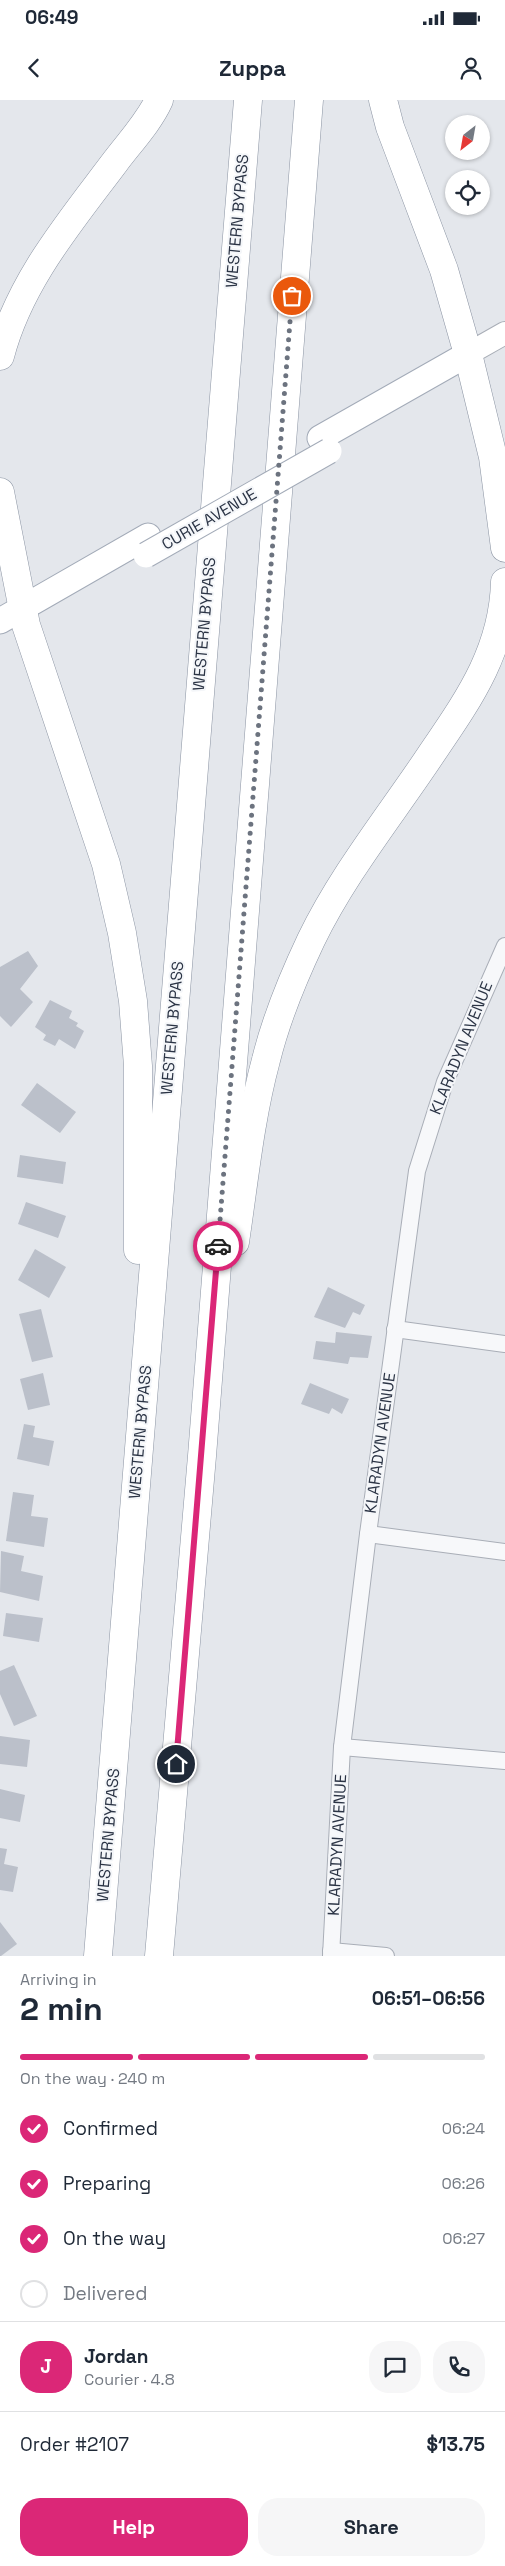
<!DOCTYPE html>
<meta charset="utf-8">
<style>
body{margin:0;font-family:"Space Grotesk",sans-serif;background:#f6f6f7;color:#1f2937;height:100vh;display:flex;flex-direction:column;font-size:19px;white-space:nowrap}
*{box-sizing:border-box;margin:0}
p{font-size:16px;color:#747a83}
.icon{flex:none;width:28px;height:28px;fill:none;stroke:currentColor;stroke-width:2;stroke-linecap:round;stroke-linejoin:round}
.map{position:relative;height:1856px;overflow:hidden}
.panel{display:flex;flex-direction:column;background:#fff;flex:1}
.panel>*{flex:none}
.needle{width:32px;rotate:211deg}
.fabs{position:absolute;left:445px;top:15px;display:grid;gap:10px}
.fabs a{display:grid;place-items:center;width:45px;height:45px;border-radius:50%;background:#fff;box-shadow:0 1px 4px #0004;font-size:25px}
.pin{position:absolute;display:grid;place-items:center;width:42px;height:42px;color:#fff;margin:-21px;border:2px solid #fff;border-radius:50%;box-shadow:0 1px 5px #0007}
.courier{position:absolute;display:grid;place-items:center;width:50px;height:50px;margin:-25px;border:4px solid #db2777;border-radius:50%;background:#fff;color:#222;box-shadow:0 1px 6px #0007}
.head em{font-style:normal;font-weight:700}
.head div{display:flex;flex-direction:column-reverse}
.head{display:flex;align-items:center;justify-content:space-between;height:85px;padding:0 20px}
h1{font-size:32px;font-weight:700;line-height:38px}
.bar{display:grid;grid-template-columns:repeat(4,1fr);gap:8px 5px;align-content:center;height:60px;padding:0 20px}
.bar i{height:6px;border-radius:4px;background:#e0e1e3}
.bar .current{background:#db2777}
.bar p{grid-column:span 4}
.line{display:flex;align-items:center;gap:12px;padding:0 20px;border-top:1px solid #e0e1e3}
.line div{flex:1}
.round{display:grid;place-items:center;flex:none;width:52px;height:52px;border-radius:20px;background:#f6f6f7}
ol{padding:0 20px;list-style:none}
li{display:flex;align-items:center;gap:15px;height:55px}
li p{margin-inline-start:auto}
li .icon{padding:5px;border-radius:50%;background:#db2777;color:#fff;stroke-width:4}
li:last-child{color:#747a83}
li i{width:28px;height:28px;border:2px solid #e0e1e3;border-radius:50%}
.button{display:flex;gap:10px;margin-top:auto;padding:10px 20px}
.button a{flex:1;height:58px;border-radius:20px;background:#db2777;color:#fff;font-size:20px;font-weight:700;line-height:58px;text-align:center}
.button a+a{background:#f6f6f7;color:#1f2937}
.status{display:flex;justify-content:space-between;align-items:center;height:35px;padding:0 25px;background:#fff;direction:ltr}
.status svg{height:14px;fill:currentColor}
header{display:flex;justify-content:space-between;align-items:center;height:65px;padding:0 20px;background:#fff;font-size:22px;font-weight:700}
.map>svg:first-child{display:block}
</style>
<div class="status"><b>06:49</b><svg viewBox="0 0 49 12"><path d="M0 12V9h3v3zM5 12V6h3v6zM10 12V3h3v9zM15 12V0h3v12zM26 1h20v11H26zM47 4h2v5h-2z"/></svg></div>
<header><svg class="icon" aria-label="back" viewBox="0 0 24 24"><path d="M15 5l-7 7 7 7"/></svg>Zuppa<svg class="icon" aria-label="person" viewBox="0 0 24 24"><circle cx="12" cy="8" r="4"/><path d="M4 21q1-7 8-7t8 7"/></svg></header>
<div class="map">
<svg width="505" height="1856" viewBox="0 0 505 1856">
<rect width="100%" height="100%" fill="#e4e7ec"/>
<!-- building -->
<g fill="#bbc0ca">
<path d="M28 851 38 866 20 889 33 902 11 927 0 916V867Z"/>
<path d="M50 900 72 911 69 918 78 923 76 926 84 931 75 949 59 939 55 946 43 940 46 935 35 927Z"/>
<path d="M37 983 76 1012 60 1033 21 1005Z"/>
<path d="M20 1055 66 1062 63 1084 17 1077Z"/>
<path d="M26 1102 66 1116 58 1138 18 1124Z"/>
<path d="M35 1149 66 1167 49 1198 18 1180Z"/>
<path d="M328 1187 365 1205 360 1215 353 1212 345 1228 314 1217Z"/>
<path d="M41 1209 53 1257 32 1262 19 1214Z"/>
<path d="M336 1232 372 1236 368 1258 350 1257 348 1264 313 1259 316 1241 335 1243Z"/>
<path d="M43 1273 50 1305 28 1310 20 1279Z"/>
<path d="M310 1283 349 1299 342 1314 332 1308 329 1314 301 1304Z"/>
<path d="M24 1324 35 1326 33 1337 54 1341 49 1366 17 1359Z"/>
<path d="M13 1392 34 1395 31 1416 48 1418 44 1447 6 1441Z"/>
<path d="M1 1451 24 1456 21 1471 43 1476 39 1501 0 1492Z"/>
<path d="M6 1513 43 1518 39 1542 3 1536Z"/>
<path d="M14 1565 37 1616 14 1626 0 1594V1571Z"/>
<path d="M0 1636 30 1640 27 1667 0 1664Z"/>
<path d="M0 1689 25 1695 20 1722 0 1718Z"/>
<path d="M0 1748 7 1749 4 1764 18 1767 13 1792 0 1790Z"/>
<path d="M0 1822 17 1844 1 1856H0Z"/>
</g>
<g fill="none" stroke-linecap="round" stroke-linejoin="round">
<defs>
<g id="minor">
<path d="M395 1229 505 1244"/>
<path d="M368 1434 505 1452"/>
<path d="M342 1647 505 1661"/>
<path d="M331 1851 386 1856"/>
<path d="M331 1856 342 1647 368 1434 417 1071 445 982 505 846"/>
</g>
<path id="secondary" d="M468 254 505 233"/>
<g id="primary">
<path d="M320 338 468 254"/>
<path d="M0 521 148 436"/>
</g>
<g id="motorway">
<path d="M383 0 390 27 444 170 468 254 493 357 505 448"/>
<path d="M0 256C19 182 70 122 115 62 130 42 149 22 159 0"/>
<path d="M0 392 26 525 106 764 122 833 133 901 138 966V1150"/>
<path d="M235 1142C244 1082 250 1019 266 960 276 919 293 878 311 840 343 774 390 716 430 656 468 600 503 552 505 482"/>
<path d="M98 1856 248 0"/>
<path d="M159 1856 202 1356 309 0"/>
</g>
</defs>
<!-- minor casing -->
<use href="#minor" stroke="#a9aeb7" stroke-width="18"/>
<!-- secondary casing -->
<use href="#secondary" stroke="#a9aeb7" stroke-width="24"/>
<!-- primary casing -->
<use href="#primary" stroke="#a3abb8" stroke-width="27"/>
<!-- motorway casing -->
<use href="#motorway" stroke="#8b94a3" stroke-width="29"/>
<!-- minor -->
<use href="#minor" stroke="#f7f8fa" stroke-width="16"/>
<!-- secondary -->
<use href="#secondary" stroke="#fff" stroke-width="22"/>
<!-- primary -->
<use href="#primary" stroke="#fff" stroke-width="25"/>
<!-- motorway -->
<use href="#motorway" stroke="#fff" stroke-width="28"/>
<defs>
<path id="primary-bridge" d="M146 455 329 351"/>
</defs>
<!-- primary-bridge casing -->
<use href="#primary-bridge" stroke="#a3abb8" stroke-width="27" stroke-linecap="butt"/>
<!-- primary-bridge -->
<use href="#primary-bridge" stroke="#fff" stroke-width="25"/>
</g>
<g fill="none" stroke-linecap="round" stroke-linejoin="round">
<!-- done -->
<path stroke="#6c737f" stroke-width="5" stroke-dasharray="0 9" d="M218 1146 292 196"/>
<!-- route -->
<path stroke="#db2777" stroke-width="6" d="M176 1664 218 1146"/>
</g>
<g text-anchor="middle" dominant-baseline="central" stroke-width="4" stroke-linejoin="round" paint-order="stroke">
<!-- street labels -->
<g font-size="16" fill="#2b3445" stroke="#f4f6f9">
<text transform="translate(237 121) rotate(-85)">WESTERN BYPASS</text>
<text transform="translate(209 419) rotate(-30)">CURIE AVENUE</text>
<text transform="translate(204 524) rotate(-85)">WESTERN BYPASS</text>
<text transform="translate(172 928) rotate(-85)">WESTERN BYPASS</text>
<text transform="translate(461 948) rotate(-68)">KLARADYN AVENUE</text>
<text transform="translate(140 1332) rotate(-85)">WESTERN BYPASS</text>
<text transform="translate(380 1343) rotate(-82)">KLARADYN AVENUE</text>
<text transform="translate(108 1735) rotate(-85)">WESTERN BYPASS</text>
<text transform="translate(337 1745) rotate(-87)">KLARADYN AVENUE</text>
</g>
</g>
</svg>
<div class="fabs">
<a><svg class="needle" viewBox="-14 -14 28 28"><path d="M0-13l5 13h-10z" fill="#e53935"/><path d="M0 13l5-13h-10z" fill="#747a83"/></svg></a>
<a><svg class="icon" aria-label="locate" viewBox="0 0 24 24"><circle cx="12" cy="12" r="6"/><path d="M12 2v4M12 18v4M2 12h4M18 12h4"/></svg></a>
</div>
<div class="pin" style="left:292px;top:196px;background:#ea580c"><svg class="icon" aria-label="bag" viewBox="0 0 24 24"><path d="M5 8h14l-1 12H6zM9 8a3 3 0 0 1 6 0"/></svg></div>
<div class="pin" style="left:176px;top:1664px;background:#1f2937"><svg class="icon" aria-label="home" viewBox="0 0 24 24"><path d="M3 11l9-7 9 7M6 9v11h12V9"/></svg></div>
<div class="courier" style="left:218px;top:1146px"><svg class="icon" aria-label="car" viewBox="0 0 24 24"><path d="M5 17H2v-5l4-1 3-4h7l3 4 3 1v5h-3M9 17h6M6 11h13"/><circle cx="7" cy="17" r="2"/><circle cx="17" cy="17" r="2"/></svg></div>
</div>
<section class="panel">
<div class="head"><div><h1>2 min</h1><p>Arriving in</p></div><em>06:51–06:56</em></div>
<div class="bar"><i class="current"></i><i class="current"></i><i class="current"></i><i></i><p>On the way · 240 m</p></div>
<ol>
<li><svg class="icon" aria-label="check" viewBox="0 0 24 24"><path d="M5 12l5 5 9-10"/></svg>Confirmed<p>06:24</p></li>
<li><svg class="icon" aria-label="check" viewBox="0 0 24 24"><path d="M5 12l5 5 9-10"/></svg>Preparing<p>06:26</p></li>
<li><svg class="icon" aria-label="check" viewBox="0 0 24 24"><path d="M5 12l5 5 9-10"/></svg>On the way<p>06:27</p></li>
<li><i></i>Delivered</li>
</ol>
<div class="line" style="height:90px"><b class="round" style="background:#db2777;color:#fff">J</b><div><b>Jordan</b><p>Courier · 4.8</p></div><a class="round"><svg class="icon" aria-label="chat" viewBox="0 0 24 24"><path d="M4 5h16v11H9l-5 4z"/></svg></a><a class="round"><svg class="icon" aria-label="phone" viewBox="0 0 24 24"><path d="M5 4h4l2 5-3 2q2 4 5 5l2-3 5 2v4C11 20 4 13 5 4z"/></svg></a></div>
<div class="line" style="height:65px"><div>Order #2107</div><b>$13.75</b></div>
<div class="button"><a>Help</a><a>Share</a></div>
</section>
